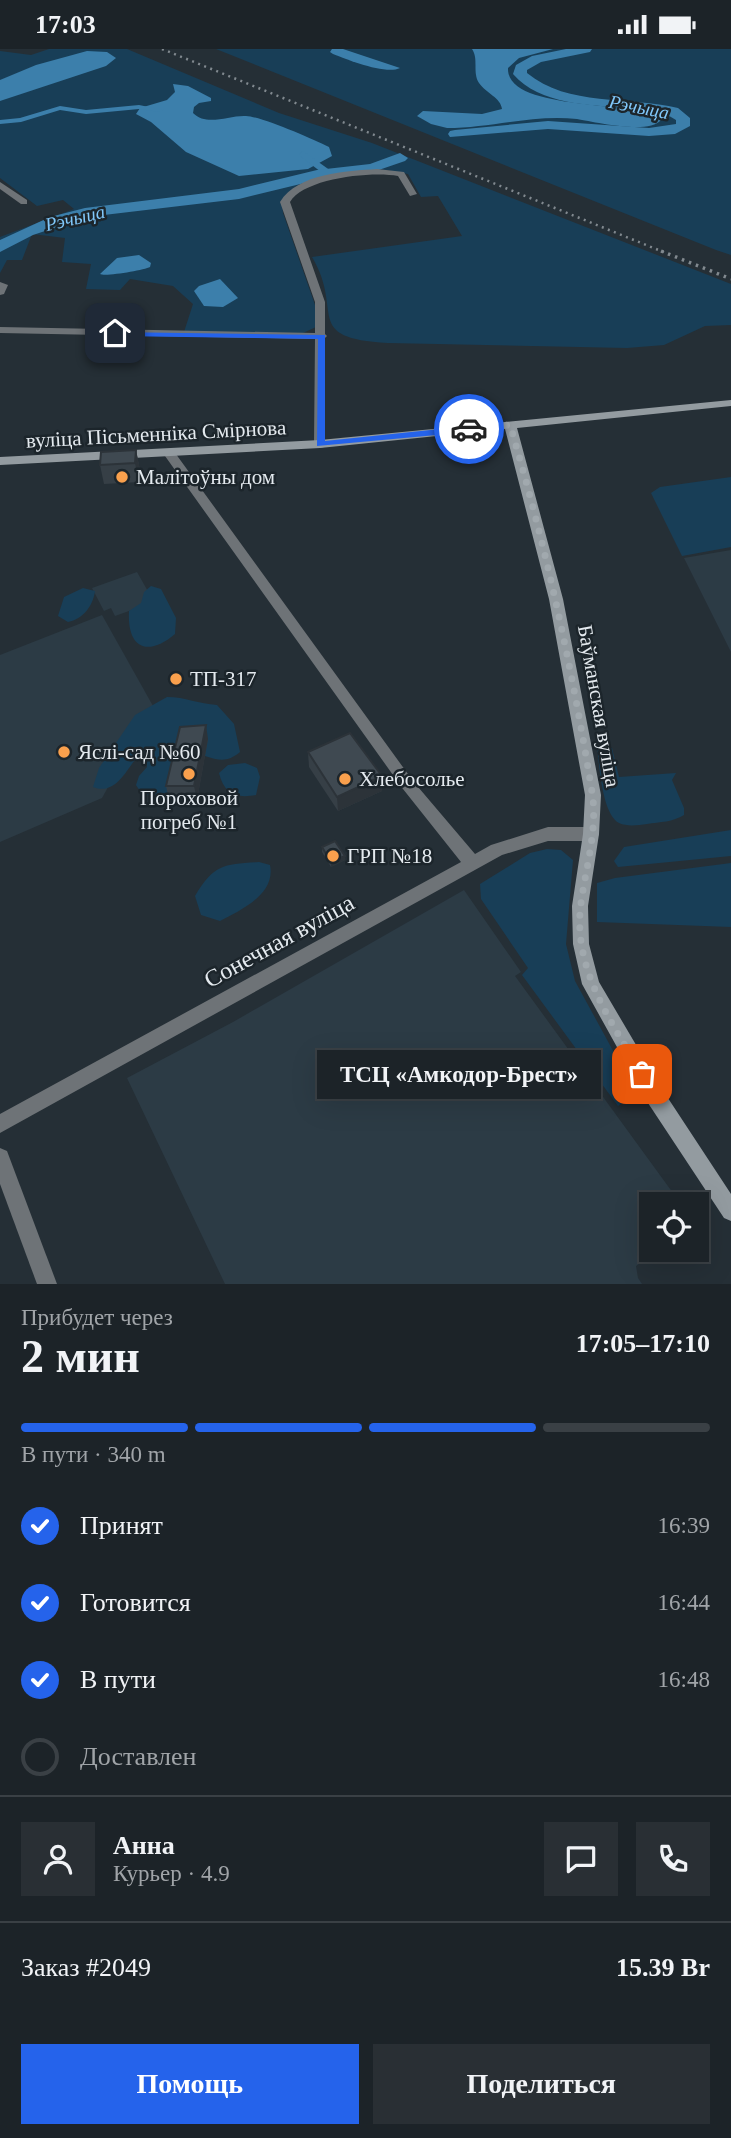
<!DOCTYPE html>
<html lang="ru">
<meta charset="utf-8">
<style>
body{margin:0;font-family:"Times New Roman",serif;background:#292f34;color:#f1f3f6;height:100vh;display:flex;flex-direction:column;font-size:26px;white-space:nowrap}
*{box-sizing:border-box;margin:0}
p{font-size:23px;color:#a0a4a8}
.icon{flex:none;width:38px;height:38px;fill:none;stroke:currentColor;stroke-width:2;stroke-linecap:round;stroke-linejoin:round}
.map{position:relative;height:1235px;overflow:hidden}
.panel{display:flex;flex-direction:column;background:#1c2328;flex:1}
.panel>*{flex:none}
.buttons{position:absolute;left:639px;top:1143px;display:grid;gap:14px}
.buttons a{display:grid;place-items:center;width:70px;height:70px;border-radius:0px;background:#1c2328;box-shadow:0 7px 28px #0002,0 0 0 2px #3a4045;font-size:35px}
.pin{position:absolute;display:grid;place-items:center;width:60px;height:60px;color:#fff;margin:-30px;border-radius:14px;box-shadow:0 4px 10px #0006}
.courier{position:absolute;display:grid;place-items:center;width:70px;height:70px;margin:-35px;border:5px solid #2563eb;border-radius:50%;background:#fff;color:#222;box-shadow:0 2px 9px #0007}
.bubble{position:absolute;height:49px;border-radius:0px;background:#1c2328;box-shadow:0 7px 28px #0002,0 0 0 2px #3a4045;font-size:23px;font-weight:700;line-height:49px;text-align:center}
.headline em{font-style:normal;font-weight:700}
.headline div{display:flex;flex-direction:column-reverse}
.headline{display:flex;align-items:center;justify-content:space-between;height:119px;padding:0 21px}
h1{font-size:46px;font-weight:700;line-height:52px}
.bar{display:grid;grid-template-columns:repeat(4,1fr);gap:10px 7px;align-content:center;height:84px;padding:0 21px}
.bar i{height:9px;border-radius:5px;background:#3a4045}
.bar .active{background:#2563eb}
.bar p{grid-column:span 4}
.line{display:flex;align-items:center;gap:18px;padding:0 21px;border-top:2px solid #3a4045}
.line div{flex:1}
.round{display:grid;place-items:center;flex:none;width:74px;height:74px;border-radius:0px;background:#292f34}
ol{padding:0 21px;list-style:none}
li{display:flex;align-items:center;gap:21px;height:77px}
li p{margin-inline-start:auto}
li .icon{padding:7px;border-radius:50%;background:#2563eb;color:#fff;stroke-width:4}
li:last-child{color:#a0a4a8}
li i{width:38px;height:38px;border:4px solid #3a4045;border-radius:50%}
.action{display:flex;gap:14px;margin-top:auto;padding:14px 21px}
.action a{flex:1;height:80px;border-radius:0px;background:#2563eb;color:#fff;font-size:28px;font-weight:700;line-height:80px;text-align:center}
.action a+a{background:#292f34;color:#f1f3f6}
.status{display:flex;justify-content:space-between;align-items:center;height:49px;padding:0 35px;background:#1c2328;direction:ltr}
.status svg{height:19px;fill:currentColor}
.map>svg:first-child{display:block}
</style>
<div class="status"><b>17:03</b><svg viewBox="0 0 49 12"><path d="M0 12V9h3v3zM5 12V6h3v6zM10 12V3h3v9zM15 12V0h3v12zM26 1h20v11H26zM47 4h2v5h-2z"/></svg></div>
<div class="map">
<svg width="731" height="1235" viewBox="0 0 731 1235">
<rect width="100%" height="100%" fill="#252f36"/>
<!-- built -->
<g fill="#2c3b45">
<path d="M731 501V603L684 509Z"/>
<path d="M137 523 154 553 115 567 111 559 104 562 92 539Z"/>
<path d="M102 566 153 657 102 749 0 793V606Z"/>
<path d="M464 841 521 923 515 927 681 1155H651V1200L658 1201 636 1217 638 1229 642 1235H225L127 1029 233 973Z"/>
</g>
<!-- green -->
<g fill="#183e57">
<path d="M49 0H127L279 64 372 94 731 235V276L705 277 664 296 627 299 388 294C301 289 345 263 312 208L462 187 438 147 421 148 408 125 386 121 319 131 282 153 283 164 315 256 316 278 303 284 184 283 193 255 173 237 130 230 120 241 86 240 91 215 62 213 65 189 32 185 22 211H7L0 224V188L74 160 63 151 37 157 0 129V2L31 6Z"/>
<path d="M216 0H731V206L716 201Z"/>
<path d="M731 428V498L682 507 651 444 660 438Z"/>
<path d="M151 537 161 540 176 569 175 585C148 608 127 600 129 562L141 554 144 543Z"/>
<path d="M83 539 95 542C93 557 83 570 68 573L58 567 64 548Z"/>
<path d="M167 648C185 648 199 655 217 656L234 675 240 703C228 713 220 712 205 707L171 743C157 748 144 750 136 736L139 727 147 718 146 709 134 712C124 726 113 746 93 738L99 719 135 666Z"/>
<path d="M597 696 612 699 619 728 676 724 672 731 684 759V766C673 773 660 773 647 775 638 776 628 778 619 774 602 765 599 715 597 696Z"/>
<path d="M245 714 257 719 260 728 256 746C235 750 224 744 219 724L228 716Z"/>
<path d="M731 781V807L618 818 614 812 624 798Z"/>
<path d="M547 800 561 801 573 811 566 895 575 932 635 1042 634 1046 618 1057 522 926 528 919 481 850 480 835 530 804Z"/>
<path d="M259 813 270 816C276 845 241 861 220 872L201 866 195 847C214 815 224 815 259 813Z"/>
<path d="M731 814V878L597 873V834L615 829Z"/>
</g>
<!-- water -->
<g fill="#3c7fab">
<path d="M332 0H343L400 19C386 26 348 11 333 5L330 3Z"/>
<path d="M472 0H553L519 9 508 19C506 64 641 50 661 71 649 86 595 73 577 70 534 65 490 79 447 79L431 75 417 67 423 62 482 65 502 60C501 49 486 44 479 34 472 23 479 10 472 0Z"/>
<path d="M87 2 107 3 116 9 106 17 0 52V31L36 16Z"/>
<path d="M173 35 188 37 211 49V52L199 54 194 58 193 64C207 78 229 66 246 67 263 68 312 90 329 98L332 107 308 120 239 127 186 103 151 73 136 65 140 59 167 51 175 43Z"/>
<path d="M139 206 151 214 150 218C144 221 105 228 100 225L117 209Z"/>
<path d="M220 230 238 249 223 258 204 257 194 242 199 237Z"/>
</g>
<g fill="none" stroke-linecap="round" stroke-linejoin="round">
<!-- canal -->
<g fill="#3c7fab" fill-rule="evenodd">
<path d="M139 56 164 61 160 63 139 60 86 65 60 61 21 73 0 75V71L20 69 60 57 86 61Z"/>
<path d="M303 102 331 122V126H325L300 107 299 105Z"/>
</g>
<!-- river -->
<g fill="#3c7fab" fill-rule="evenodd">
<path d="M566 0H592L590 3 541 13 527 21V24C568 58 629 47 678 59L690 69V77L675 85 649 87 548 80 450 88 448 85 450 82 455 81 548 72 649 79 676 75V71C662 61 644 61 628 59 590 56 540 56 513 25L516 16 532 7Z"/>
<path d="M400 104 408 109 405 112 370 124 317 131 239 150 87 168 33 186 0 203V191L50 168 85 159 239 140 317 121 370 115Z"/>
</g>
<!-- street -->
<g fill="#6e7377" fill-rule="evenodd">
<path d="M377 120 404 123 417 145 410 147 398 127C372 122 304 129 290 153L325 253V285L327 287 325 289 324 398 320 399 314 395 315 290 0 284V278L315 284V253L280 153C298 124 347 122 377 120Z"/>
<path d="M0 133 27 151V155H21L0 140Z"/>
<path d="M0 233 8 236 4 245 0 246Z"/>
<path d="M169 400 173 401 413 732 475 805 491 796 548 778H591L597 780 599 785 597 790 591 792H548L502 806 0 1084V1065L461 813 403 740 165 407V401Z"/>
<path d="M0 1099 7 1102 57 1235H37L0 1135Z"/>
</g>
<!-- secondary -->
<path fill="#939ba0" fill-rule="evenodd" d="M731 351V357L517 379 563 550 601 746 599 785 588 857 589 895 599 933 662 1040 731 1145V1172L724 1169 648 1054 582 935 573 895 572 857 583 785 585 746 549 550 505 380 320 399 0 416V408L320 391Z"/>
<!-- rail-far1 -->
<path stroke="#81898f" stroke-width="2.5" stroke-dasharray="2 4.5" stroke-linecap="butt" d="M162 0 666 204"/>
<!-- rail -->
<path stroke="#81898f" stroke-width="3.5" stroke-dasharray="2.5 5" stroke-linecap="butt" d="M661 202 731 230"/>
</g>
<!-- wall -->
<g fill="#363f46">
<path d="M136 401 140 421 139 433 104 435 100 416Z"/>
<path d="M208 690 197 751H169L166 737Z"/>
<path d="M308 703 382 727V742L338 762 309 718Z"/>
<path d="M322 798 345 811 331 818 322 803Z"/>
</g>
<!-- shaded-wall -->
<g fill="#2c3339">
<path d="M136 401 140 421 139 433 135 414Z"/>
<path d="M206 676 208 690 197 751 194 737Z"/>
<path d="M382 727V742L338 762 337 748Z"/>
<path d="M345 807V811L331 818V813Z"/>
</g>
<!-- building -->
<g fill="#3f4951" stroke="#2c3339" stroke-width="2">
<path d="M136 401 135 414 100 416 101 403Z"/>
<path d="M206 676 194 737H166L180 678Z"/>
<path d="M350 684 382 727 337 748 308 703Z"/>
<path d="M335 792 345 807 331 813 322 798Z"/>
</g>
<!-- route -->
<path fill="#2563eb" d="M112 283 325 286V392L469 377 474 380 469 383 317 397 318 290 115 287Z"/>
<g fill="none" stroke-linecap="round" stroke-linejoin="round">
<!-- done -->
<path stroke="#a1a9ae" stroke-width="7" stroke-dasharray="0 12.6" d="M469 380 510 376C546 497 572 619 592 743 598 779 586 818 581 854 572 919 611 972 642 1025"/>
</g>
<!-- markers -->
<g fill="#f9a04d" stroke="#1c252b" stroke-width="2.5">
<circle cx="122" cy="428" r="7"/>
<circle cx="176" cy="630" r="7"/>
<circle cx="64" cy="703" r="7"/>
<circle cx="189" cy="725" r="7"/>
<circle cx="345" cy="730" r="7"/>
<circle cx="333" cy="807" r="7"/>
</g>
<g text-anchor="middle" dominant-baseline="central" stroke-width="5" stroke-linejoin="round" paint-order="stroke">
<!-- far-water labels -->
<g font-size="19" font-style="italic" fill="#81c8fb" stroke="#1c252b">
<text transform="translate(639 58) rotate(11)">Рэчыца</text>
<text transform="translate(75 169) rotate(-13)">Рэчыца</text>
</g>
<!-- street labels -->
<g font-size="21" fill="#e4eaef" stroke="#1c252b">
<text transform="translate(156 385) rotate(-3)">вуліца Пісьменніка Смірнова</text>
<text transform="translate(599 657) rotate(80)">Баўманская вуліца</text>
</g>
<!-- poi labels -->
<g font-size="21" fill="#e4eaef" stroke="#1c252b" text-anchor="start">
<text x="136" y="428">Малітоўны дом</text>
<text x="190" y="630">ТП-317</text>
<text x="78" y="703">Яслі-сад №60</text>
<text x="359" y="730">Хлебосолье</text>
<text x="189" y="749" text-anchor="middle">Пороховой<tspan x="189" dy="24">погреб №1</tspan></text>
<text x="347" y="807">ГРП №18</text>
</g>
<!-- near-street labels -->
<g font-size="24" fill="#e4eaef" stroke="#1c252b">
<text transform="translate(279 892) rotate(-29)">Сонечная вуліца</text>
</g>
</g>
</svg>
<div class="buttons">
<a><svg class="icon" aria-label="locate" viewBox="0 0 24 24"><circle cx="12" cy="12" r="6"/><path d="M12 2v4M12 18v4M2 12h4M18 12h4"/></svg></a>
</div>
<div class="pin" style="left:642px;top:1025px;background:#ea580c"><svg class="icon" aria-label="bag" viewBox="0 0 24 24"><path d="M5 8h14l-1 12H6zM9 8a3 3 0 0 1 6 0"/></svg></div>
<div class="pin" style="left:115px;top:284px;background:#1f2937"><svg class="icon" aria-label="home" viewBox="0 0 24 24"><path d="M3 11l9-7 9 7M6 9v11h12V9"/></svg></div>
<div class="courier" style="left:469px;top:380px"><svg class="icon" aria-label="car" viewBox="0 0 24 24"><path d="M5 17H2v-5l4-1 3-4h7l3 4 3 1v5h-3M9 17h6M6 11h13"/><circle cx="7" cy="17" r="2"/><circle cx="17" cy="17" r="2"/></svg></div>
<div class="bubble" style="left:317px;top:1001px;width:284px">ТСЦ «Амкодор-Брест»</div>
</div>
<section class="panel">
<div class="headline"><div><h1>2 мин</h1><p>Прибудет через</p></div><em>17:05–17:10</em></div>
<div class="bar"><i class="active"></i><i class="active"></i><i class="active"></i><i></i><p>В пути · 340 m</p></div>
<ol>
<li><svg class="icon" aria-label="check" viewBox="0 0 24 24"><path d="M5 12l5 5 9-10"/></svg>Принят<p>16:39</p></li>
<li><svg class="icon" aria-label="check" viewBox="0 0 24 24"><path d="M5 12l5 5 9-10"/></svg>Готовится<p>16:44</p></li>
<li><svg class="icon" aria-label="check" viewBox="0 0 24 24"><path d="M5 12l5 5 9-10"/></svg>В пути<p>16:48</p></li>
<li><i></i>Доставлен</li>
</ol>
<div class="line" style="height:126px"><a class="round"><svg class="icon" aria-label="person" viewBox="0 0 24 24"><circle cx="12" cy="8" r="4"/><path d="M4 21q1-7 8-7t8 7"/></svg></a><div><b>Анна</b><p>Курьер · 4.9</p></div><a class="round"><svg class="icon" aria-label="chat" viewBox="0 0 24 24"><path d="M4 5h16v11H9l-5 4z"/></svg></a><a class="round"><svg class="icon" aria-label="phone" viewBox="0 0 24 24"><path d="M5 4h4l2 5-3 2q2 4 5 5l2-3 5 2v4C11 20 4 13 5 4z"/></svg></a></div>
<div class="line" style="height:91px"><div>Заказ #2049</div><b>15.39 Br</b></div>
<div class="action"><a>Помощь</a><a>Поделиться</a></div>
</section>
